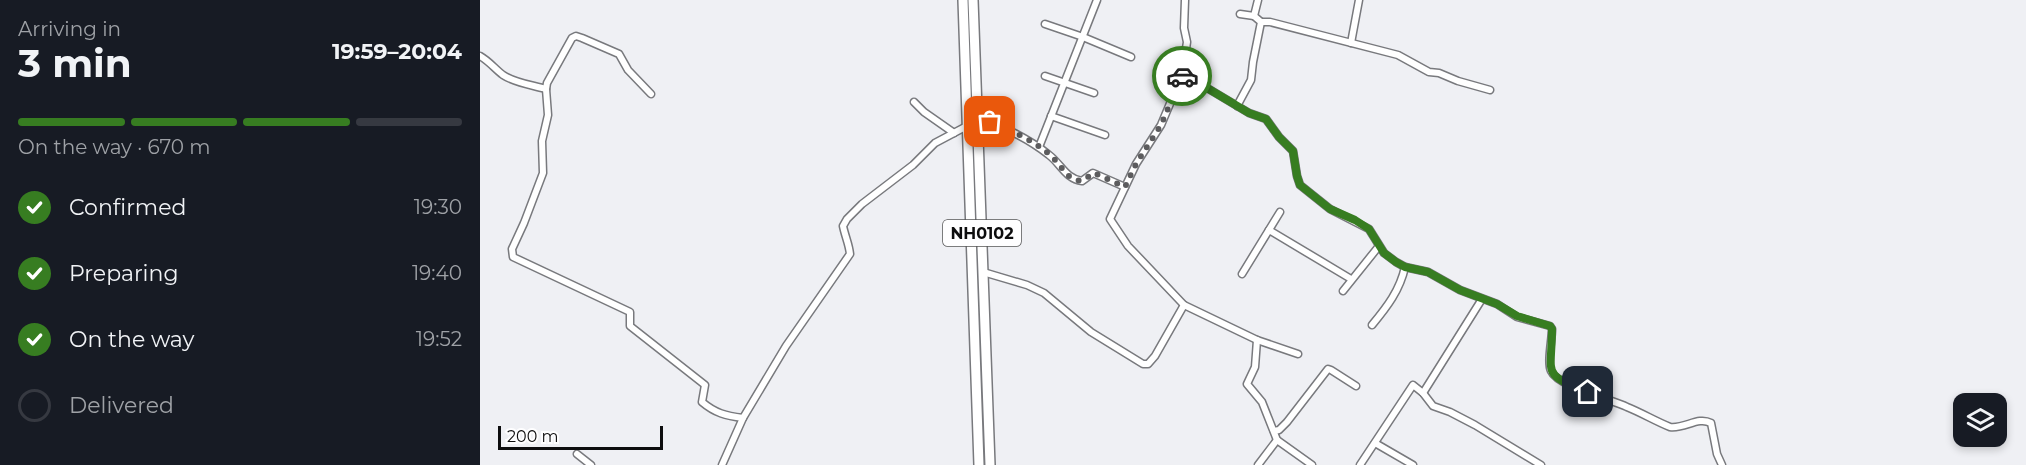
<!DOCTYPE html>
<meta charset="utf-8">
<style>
body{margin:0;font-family:Montserrat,sans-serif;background:#20242c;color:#f1f3f6;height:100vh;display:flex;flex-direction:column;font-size:22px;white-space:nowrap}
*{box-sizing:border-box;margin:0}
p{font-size:20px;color:#9ea1a6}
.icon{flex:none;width:33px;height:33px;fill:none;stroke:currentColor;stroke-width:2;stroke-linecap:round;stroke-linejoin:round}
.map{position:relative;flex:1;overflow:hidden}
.panel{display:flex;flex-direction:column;background:#171b24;width:480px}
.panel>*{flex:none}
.fabs{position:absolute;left:1473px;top:393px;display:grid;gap:12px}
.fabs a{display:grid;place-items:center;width:54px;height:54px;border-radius:12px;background:#171b24;box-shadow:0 3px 9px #0003;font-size:30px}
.scale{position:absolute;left:18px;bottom:15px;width:165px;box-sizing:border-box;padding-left:6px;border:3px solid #0d0d0e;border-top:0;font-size:16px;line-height:21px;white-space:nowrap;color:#0d0d0e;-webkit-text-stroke:4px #fefeff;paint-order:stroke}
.pin{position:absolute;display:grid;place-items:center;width:51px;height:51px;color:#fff;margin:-26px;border-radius:12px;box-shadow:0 3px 9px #0006}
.courier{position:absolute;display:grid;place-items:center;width:60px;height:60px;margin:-30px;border:4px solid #377d21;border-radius:50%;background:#fff;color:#222;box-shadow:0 2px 8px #0007}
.head em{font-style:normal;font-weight:700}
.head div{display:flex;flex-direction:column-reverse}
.head{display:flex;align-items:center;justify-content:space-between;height:102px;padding:0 18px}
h1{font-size:39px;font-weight:700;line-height:45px}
.bar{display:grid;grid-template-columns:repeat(4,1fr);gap:9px 6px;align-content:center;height:72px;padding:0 18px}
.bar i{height:8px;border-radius:4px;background:#363941}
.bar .current{background:#377d21}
.bar p{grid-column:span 4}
ol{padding:0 18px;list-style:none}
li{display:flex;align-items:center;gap:18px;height:66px}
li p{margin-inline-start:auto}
li .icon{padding:6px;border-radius:50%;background:#377d21;color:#fff;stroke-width:4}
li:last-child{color:#9ea1a6}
li i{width:33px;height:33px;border:3px solid #363941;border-radius:50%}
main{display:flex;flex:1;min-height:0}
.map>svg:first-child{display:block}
</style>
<main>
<section class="panel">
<div class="head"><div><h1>3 min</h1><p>Arriving in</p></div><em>19:59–20:04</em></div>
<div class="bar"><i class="current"></i><i class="current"></i><i class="current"></i><i></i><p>On the way · 670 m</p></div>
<ol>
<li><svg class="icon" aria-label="check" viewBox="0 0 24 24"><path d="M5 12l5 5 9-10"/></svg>Confirmed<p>19:30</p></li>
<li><svg class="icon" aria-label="check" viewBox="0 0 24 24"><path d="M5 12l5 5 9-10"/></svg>Preparing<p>19:40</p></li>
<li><svg class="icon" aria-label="check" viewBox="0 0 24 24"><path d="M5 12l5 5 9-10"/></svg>On the way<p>19:52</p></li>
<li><i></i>Delivered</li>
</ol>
</section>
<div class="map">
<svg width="1546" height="465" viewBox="0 0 1546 465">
<rect width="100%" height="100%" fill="#eff0f4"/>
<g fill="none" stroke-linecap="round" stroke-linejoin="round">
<defs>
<g id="minor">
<path d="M705 0 704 28 707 42 702 75 707 76 769 113 786 119 799 137 813 151 817 176 820 185 850 209 889 229 904 253 916 262 925 267 948 272 980 290 1017 304 1037 317 1070 326 1072 329C1072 340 1067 362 1071 371 1078 387 1131 399 1147 407 1162 413 1175 421 1190 427 1205 429 1218 416 1231 423L1237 454 1242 465"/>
<path d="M760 14 774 16"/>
<path d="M781 22H790L918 55 949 72 959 73 978 81 1010 90"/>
<path d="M565 24 603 37 651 57"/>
<path d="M871 43 879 0"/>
<path d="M0 56C9 61 15 69 23 75 35 83 52 85 66 89"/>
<path d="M702 75 681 125 656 164 630 219 648 246 704 305 777 340 818 354"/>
<path d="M565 76 614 93"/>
<path d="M171 94 148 70 139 54 102 38 96 36 92 38 67 83 66 89 68 115 62 141 63 173 44 223 32 249 33 257 150 312V326L225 385 222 402C235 413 246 416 263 418"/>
<path d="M434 102 444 112 474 133"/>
<path d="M757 106 771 80 773 62 781 22 774 16 778 0"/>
<path d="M571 116 625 135"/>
<path d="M498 117C523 127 548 138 569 155 581 164 586 179 602 181L613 173 645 187"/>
<path d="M559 147 617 0"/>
<path d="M789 230 871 279"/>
<path d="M503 272 547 285 564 293 611 332 663 364H668L675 356 704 305"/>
<path d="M762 274 800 212"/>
<path d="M863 291 899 246"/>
<path d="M892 325C907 307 920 290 925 267"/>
<path d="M777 340 775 367 767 384 782 402 797 440 832 465"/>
<path d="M943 393 1002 299"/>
<path d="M794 431 799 430 807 422 848 369 851 370 876 386"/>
<path d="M895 443 933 465"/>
<path d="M97 454 111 465"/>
<path d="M242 465 263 418 306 346 370 254C369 244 365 236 363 226L367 219 382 204 433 165 455 143 487 126"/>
<path d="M778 465 797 440"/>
<path d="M880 465 933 385 943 393 953 406 970 412 995 425 1061 465"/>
</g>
<g id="highway">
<path d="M483 0 499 465"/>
<path d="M493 0 510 465"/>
</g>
</defs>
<!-- minor casing -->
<use href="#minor" stroke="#78797d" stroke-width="9"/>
<!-- highway casing -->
<use href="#highway" stroke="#78797d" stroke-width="12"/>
<!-- minor -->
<use href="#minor" stroke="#fff" stroke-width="6"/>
<!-- highway -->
<use href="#highway" stroke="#fff" stroke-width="9"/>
</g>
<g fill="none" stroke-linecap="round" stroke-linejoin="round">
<!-- done -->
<path stroke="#5c5c5e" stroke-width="6" stroke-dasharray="0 10.8" d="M510 122C533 131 560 143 576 161 585 171 588 180 602 181L614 173 645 187 656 164 681 125 702 76"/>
<!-- route -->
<path stroke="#377d21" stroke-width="8" d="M702 76H707L769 113 786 119 799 137 813 151 817 176 820 185 850 209 875 220 889 229 904 253 916 262 925 267 948 272 980 290 1017 304 1037 316 1070 326 1072 329C1072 374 1060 374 1108 392"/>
</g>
<g text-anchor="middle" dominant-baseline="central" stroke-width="6" stroke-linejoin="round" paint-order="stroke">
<!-- shield labels -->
<rect fill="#fefeff" stroke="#555556" stroke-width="1.5" x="463" y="220" width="78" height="26" rx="4.5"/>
<g font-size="16" font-weight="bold" fill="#0d0d0e">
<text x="502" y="233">NH0102</text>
</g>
</g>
</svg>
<div class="fabs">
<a><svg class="icon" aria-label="layers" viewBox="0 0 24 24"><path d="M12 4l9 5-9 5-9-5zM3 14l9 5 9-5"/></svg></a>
</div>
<div class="scale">200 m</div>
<div class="pin" style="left:510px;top:122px;background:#ea580c"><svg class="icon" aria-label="bag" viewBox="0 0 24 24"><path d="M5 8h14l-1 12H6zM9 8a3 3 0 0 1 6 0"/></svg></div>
<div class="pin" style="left:1108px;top:392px;background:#1f2937"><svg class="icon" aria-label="home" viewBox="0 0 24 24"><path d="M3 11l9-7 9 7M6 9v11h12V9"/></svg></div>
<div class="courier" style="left:702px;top:76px"><svg class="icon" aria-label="car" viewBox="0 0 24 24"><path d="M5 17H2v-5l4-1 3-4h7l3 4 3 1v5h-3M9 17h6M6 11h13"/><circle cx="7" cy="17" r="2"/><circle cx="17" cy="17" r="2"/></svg></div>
</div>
</main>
